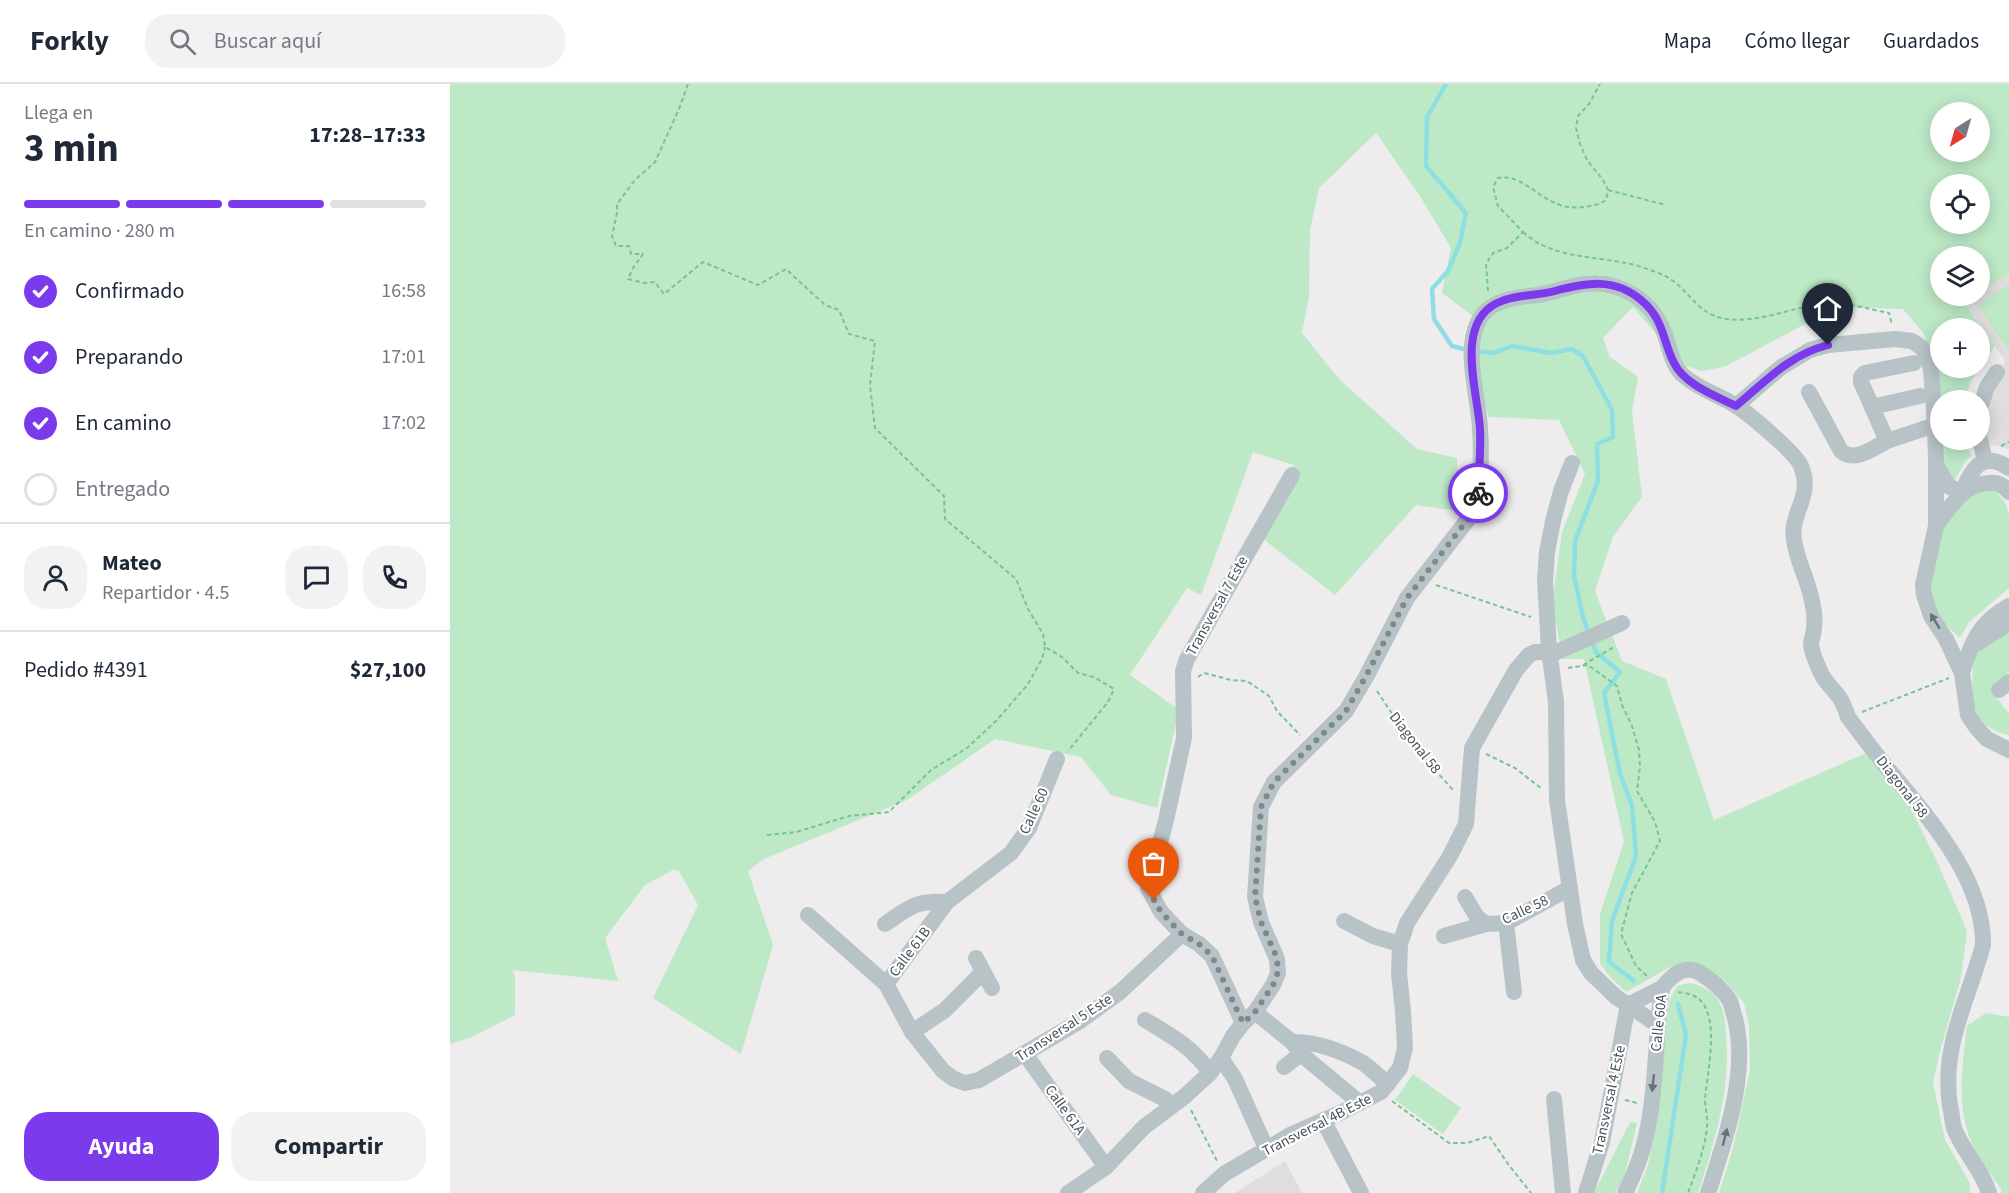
<!DOCTYPE html>
<html lang="es">
<meta charset="utf-8">
<style>
body{margin:0;font-family:"Source Sans 3",sans-serif;background:#f2f2f3;color:#1f2937;height:100vh;display:flex;flex-direction:column;font-size:22px;white-space:nowrap}
*{box-sizing:border-box;margin:0}
p{font-size:20px;color:#747a83}
.icon{flex:none;width:33px;height:33px;fill:none;stroke:currentColor;stroke-width:2;stroke-linecap:round;stroke-linejoin:round}
.map{position:relative;flex:1;overflow:hidden}
.drawer{display:flex;flex-direction:column;background:#fff;width:450px}
.drawer>*{flex:none}
.needle{width:39px;rotate:217deg}
.buttons{position:absolute;left:1480px;top:18px;display:grid;gap:12px}
.buttons a{display:grid;place-items:center;width:60px;height:60px;border-radius:50%;background:#fff;box-shadow:0 3px 15px #0003;font-size:30px}
.pin{position:absolute;display:grid;place-items:center;width:51px;height:51px;color:#fff;margin:-62px -26px;border-radius:50% 50% 50% 0;rotate:-45deg;box-shadow:0 0 6px #0007}
.pin .icon{rotate:45deg}
.courier{position:absolute;display:grid;place-items:center;width:60px;height:60px;margin:-30px;border:4px solid #7c3aed;border-radius:50%;background:#fff;color:#222;box-shadow:0 2px 8px #0007}
.overview em{font-style:normal;font-weight:700}
.overview div{display:flex;flex-direction:column-reverse}
.overview{display:flex;align-items:center;justify-content:space-between;height:102px;padding:0 24px}
h1{font-size:39px;font-weight:700;line-height:45px}
.bar{display:grid;grid-template-columns:repeat(4,1fr);gap:9px 6px;align-content:center;height:72px;padding:0 24px}
.bar i{height:8px;border-radius:4px;background:#e0e1e3}
.bar .selected{background:#7c3aed}
.bar p{grid-column:span 4}
.line{display:flex;align-items:center;gap:15px;padding:0 24px;border-top:2px solid #e0e1e3}
.line div{flex:1}
.round{display:grid;place-items:center;flex:none;width:63px;height:63px;border-radius:24px;background:#f2f2f3}
ol{padding:0 24px;list-style:none}
li{display:flex;align-items:center;gap:18px;height:66px}
li p{margin-inline-start:auto}
li .icon{padding:6px;border-radius:50%;background:#7c3aed;color:#fff;stroke-width:4}
li:last-child{color:#747a83}
li i{width:33px;height:33px;border:3px solid #e0e1e3;border-radius:50%}
.action{display:flex;gap:12px;margin-top:auto;padding:12px 24px}
.action a{flex:1;height:69px;border-radius:24px;background:#7c3aed;color:#fff;font-size:24px;font-weight:700;line-height:69px;text-align:center}
.action a+a{background:#f2f2f3;color:#1f2937}
header{display:flex;align-items:center;gap:36px;box-sizing:border-box;height:84px;padding:0 30px;background:#fff;border-bottom:2px solid #e0e1e3}
header strong{font-size:28px}
nav{display:flex;gap:33px;margin-inline-start:auto;font-size:21px}
.search{width:420px;height:54px;background:#f2f2f3;display:flex;align-items:center;gap:15px;box-sizing:border-box;padding:0 21px;border-radius:24px;color:#747a83;font-size:22px}
main{display:flex;flex:1;min-height:0}
.map>svg:first-child{display:block}
</style>
<header>
<strong>Forkly</strong>
<div class="search"><svg class="icon" aria-label="search" viewBox="0 0 24 24"><circle cx="10" cy="10" r="6"/><path d="M15 15l6 6"/></svg>Buscar aquí</div>
<nav><a>Mapa</a><a>Cómo llegar</a><a>Guardados</a></nav>
</header>
<main>
<section class="drawer">
<div class="overview"><div><h1>3 min</h1><p>Llega en</p></div><em>17:28–17:33</em></div>
<div class="bar"><i class="selected"></i><i class="selected"></i><i class="selected"></i><i></i><p>En camino · 280 m</p></div>
<ol>
<li><svg class="icon" aria-label="check" viewBox="0 0 24 24"><path d="M5 12l5 5 9-10"/></svg>Confirmado<p>16:58</p></li>
<li><svg class="icon" aria-label="check" viewBox="0 0 24 24"><path d="M5 12l5 5 9-10"/></svg>Preparando<p>17:01</p></li>
<li><svg class="icon" aria-label="check" viewBox="0 0 24 24"><path d="M5 12l5 5 9-10"/></svg>En camino<p>17:02</p></li>
<li><i></i>Entregado</li>
</ol>
<div class="line" style="height:108px"><a class="round"><svg class="icon" aria-label="person" viewBox="0 0 24 24"><circle cx="12" cy="8" r="4"/><path d="M4 21q1-7 8-7t8 7"/></svg></a><div><b>Mateo</b><p>Repartidor · 4.5</p></div><a class="round"><svg class="icon" aria-label="chat" viewBox="0 0 24 24"><path d="M4 5h16v11H9l-5 4z"/></svg></a><a class="round"><svg class="icon" aria-label="phone" viewBox="0 0 24 24"><path d="M5 4h4l2 5-3 2q2 4 5 5l2-3 5 2v4C11 20 4 13 5 4z"/></svg></a></div>
<div class="line" style="height:78px"><div>Pedido #4391</div><b>$27,100</b></div>
<div class="action"><a>Ayuda</a><a>Compartir</a></div>
</section>
<div class="map">
<svg width="1559" height="1109" viewBox="0 0 1559 1109">
<rect width="100%" height="100%" fill="#eeecec"/>
<!-- education -->
<g fill="#dfdddd">
<path d="M1559 190V366L1549 362 1532 360 1533 318 1555 277 1515 218 1525 212H1530V208Z"/>
<path d="M835 1077 852 1109H785Z"/>
</g>
<!-- green -->
<g fill="#bde9c7" fill-rule="evenodd">
<path d="M0 0H1559V190L1530 208V172H1491V212H1525L1515 219 1545 262 1530 281V244H1491V284H1529L1520 299 1516 316H1491L1474 250 1453 225 1388 223 1274 283 1252 287 1236 282 1211 256 1183 223 1153 254 1160 273 1188 293 1182 327 1192 413 1163 453 1145 507 1172 577 1216 595 1264 736 1416 669 1459 721 1486 775 1517 847 1511 894 1490 967 1483 999 1495 1056 1520 1099V1109H1269L1283 1064 1300 986 1299 941 1294 919 1275 897 1243 878 1220 883 1176 908 1160 893 1150 879V830L1174 758 1134 575H1113L1102 520 1112 448 1135 390 1109 336 1039 333 1018 274 1023 232 992 209 1001 164 970 112 926 49 869 104 860 146 859 212 852 249 889 295 967 365 1007 374 1008 427 966 421 885 511 803 447 844 381 803 368 751 511 737 504 680 591 729 626 707 724 661 711 631 673 545 655 457 716 314 775 298 787 323 861 291 970 203 914 248 821 229 787 223 786 195 801 155 854 168 897 62 886 65 892V931L22 953 0 960ZM1491 28H1530V68H1491ZM1491 100H1530V140H1491Z"/>
<path d="M1559 200V267L1528 221Z"/>
<path d="M1495 356H1515L1521 372 1515 378 1503 399 1494 381Z"/>
<path d="M1545 406 1555 418 1559 430V504L1519 538 1510 554 1496 541 1484 521 1478 505 1487 456 1502 428 1517 409Z"/>
<path d="M1559 543V588L1541 606 1559 630V651C1547 649 1534 642 1528 632 1521 617 1519 572 1531 560 1538 553 1551 548 1559 543Z"/>
<path d="M1239 899C1248 901 1258 904 1264 911 1274 920 1275 938 1276 950 1281 1006 1265 1057 1248 1109H1187L1198 1081 1206 1042 1219 917 1227 902Z"/>
<path d="M1536 929 1559 933V1109H1551V1105C1542 1092 1533 1079 1525 1066 1505 1028 1512 983 1517 942Z"/>
<path d="M963 990 1011 1024 993 1050 945 1016Z"/>
<path d="M1180 1038 1187 1039 1174 1094 1165 1109H1144Z"/>
</g>
<g fill="none" stroke-linecap="round" stroke-linejoin="round">
<!-- stream -->
<g stroke="#8ddfe3" stroke-width="4.5">
<path d="M996 0 977 33 976 82 1016 129 1010 159 998 187 982 205 984 235 1002 262 1017 266"/>
<path d="M1026 267 1044 269 1062 262 1101 269 1122 265 1133 272 1162 326 1163 353 1147 360 1148 397 1125 457 1124 492 1133 533 1139 550"/>
<path d="M1142 558 1146 568 1170 588 1154 609 1170 690 1182 721 1186 772 1162 837 1159 878 1184 897"/>
<path d="M1212 1109 1236 951 1228 920"/>
</g>
<!-- path -->
<g stroke="#78c492" stroke-width="2" stroke-dasharray="4.5 3" stroke-linecap="butt">
<path d="M238 0 229 25 205 78 185 96 167 120V129L162 152 166 162H179L181 170H193L183 184 178 195 195 199 205 198 214 210 253 178 308 201 336 185 375 221 389 226 399 250 425 257 420 301 425 344 494 412 495 435 566 495 578 525 593 550 595 563 612 573 628 589 644 593 664 605 658 618 618 667"/>
<path d="M1158 106 1216 121"/>
<path d="M1073 148C1101 174 1142 172 1176 179 1188 181 1200 186 1211 190 1238 201 1246 232 1277 235 1311 239 1342 223 1376 219 1391 217 1422 226 1439 229L1442 241"/>
<path d="M1038 207 1036 180 1043 169 1057 164 1073 148 1048 122 1043 103 1048 94C1080 88 1094 132 1139 122 1146 121 1150 120 1156 116L1158 106 1153 96 1137 76 1130 60 1126 44 1128 32 1139 20 1150 0"/>
<path d="M1551 362 1559 358"/>
<path d="M986 501 1081 533"/>
<path d="M1133 581 1164 563"/>
<path d="M1118 584 1138 581 1167 602 1172 621 1182 642 1189 666 1190 683 1187 707 1205 738 1210 757 1182 809 1171 850 1186 882 1199 894"/>
<path d="M748 593 754 589 781 596 797 597 819 612 827 627 850 651"/>
<path d="M927 607 964 663 1004 707"/>
<path d="M1412 628 1499 594"/>
<path d="M1036 670 1065 684 1092 705"/>
<path d="M317 751 346 748 399 732 439 728 481 686 517 664 547 636 578 600 592 575 595 563"/>
<path d="M1228 908C1235 909 1244 910 1250 916 1270 935 1257 990 1255 1015 1255 1024 1258 1033 1257 1042 1256 1062 1245 1090 1238 1109"/>
<path d="M1175 1016 1187 1019"/>
<path d="M942 1017 999 1059H1017L1039 1052 1058 1080 1081 1109"/>
<path d="M741 1026 767 1077"/>
</g>
<!-- minor -->
<g stroke="#b8c3c7" stroke-width="16">
<path d="M1464 279 1415 289 1411 293V298L1437 357 1485 341"/>
<path d="M1359 308 1391 367C1405 379 1423 364 1437 357"/>
<path d="M1286 322 1330 284 1360 266 1378 261 1445 255 1462 257 1471 263 1477 271 1481 286 1485 341 1486 377V442L1473 501 1474 511 1481 532 1496 555 1512 589 1518 631 1526 643 1537 655 1559 666"/>
<path d="M1422 323 1470 312"/>
<path d="M1530 324 1537 303 1547 288"/>
<path d="M1530 356 1535 377"/>
<path d="M1122 379 1111 407 1103 437 1097 468 1095 496 1099 566 1106 618 1107 716 1125 840 1133 876 1141 889 1166 913 1208 941"/>
<path d="M1488 384 1498 402 1512 409C1521 385 1532 366 1559 384"/>
<path d="M1486 442C1499 424 1514 399 1539 399 1548 398 1553 401 1559 408"/>
<path d="M1523 562 1559 539"/>
<path d="M1512 589C1521 559 1530 537 1559 522"/>
<path d="M1549 606 1559 598"/>
<path d="M1015 813 1027 833 1036 840"/>
<path d="M358 831 436 900 462 948 493 987 504 995 515 999 529 996 630 937 670 908 732 850"/>
<path d="M894 837 923 852 950 860"/>
<path d="M1056 839 1064 908"/>
<path d="M435 840C460 823 466 816 497 818"/>
<path d="M994 852 1036 840 1056 839 1120 804"/>
<path d="M526 874 542 904"/>
<path d="M436 900 497 818 561 769 579 744 607 675"/>
<path d="M1178 921 1212 904"/>
<path d="M805 928 842 958 851 970 910 1019"/>
<path d="M695 936C720 951 744 964 760 989"/>
<path d="M793 939 762 872 749 860 732 850 711 828 698 804 716 736 734 654 733 587 737 575 842 391"/>
<path d="M462 948 495 926 533 888"/>
<path d="M842 958C865 957 892 967 913 979 922 985 930 994 938 1000"/>
<path d="M575 970 656 1083"/>
<path d="M657 974 679 997 715 1015 722 1022"/>
<path d="M771 974 785 995 816 1064"/>
<path d="M834 983 851 970"/>
<path d="M1104 1015 1113 1109"/>
<path d="M873 1036 911 1109"/>
<path d="M618 1109 656 1083 694 1043 734 1013 760 989 771 974 783 952 793 939 805 928 823 901 828 889 827 875 811 838 805 813 811 723 824 698 896 627 916 593 957 514 1022 430C1031 407 1032 370 1030 345 1029 313 1013 269 1028 238 1038 216 1066 213 1087 211 1103 209 1119 202 1135 200 1169 196 1201 215 1214 248 1220 263 1221 281 1234 292 1249 305 1268 311 1285 321 1298 329 1346 369 1351 382 1364 412 1339 430 1344 456 1347 477 1358 496 1362 517 1364 525 1365 535 1364 544 1364 549 1361 556 1361 561 1362 569 1367 580 1370 587 1374 598 1385 606 1391 616 1394 621 1396 628 1398 633 1410 649 1422 665 1434 680 1475 730 1534 793 1533 861 1518 917 1491 962 1500 1022 1502 1029 1502 1037 1504 1044 1513 1068 1532 1085 1539 1109"/>
<path d="M753 1109 774 1090 842 1050 892 1028 931 1008 950 984 955 964 953 927 949 889 950 860 957 839 1000 772 1016 740 1022 664 1066 586 1079 571 1085 568H1092L1100 571 1172 539"/>
<path d="M1136 1109 1152 1058 1178 921"/>
<path d="M1175 1109C1184 1091 1192 1072 1196 1052 1207 1004 1205 953 1212 904 1222 891 1234 880 1250 889 1261 896 1273 905 1280 917 1282 922 1283 929 1285 934 1299 989 1275 1057 1258 1109"/>
</g>
</g>
<!-- one-way arrows -->
<defs><path id="oneway-solid" d="M-6-.8H1V-3.2L6.5 0L1 3.2V.8H-6Z" transform="scale(1.5)"/></defs>
<g fill="#687479">
<use href="#oneway-solid" transform="translate(1485 537) rotate(-121)"/>
<use href="#oneway-solid" transform="translate(1203 999) rotate(96)"/>
<use href="#oneway-solid" transform="translate(1275 1053) rotate(-76)"/>
</g>
<g fill="none" stroke-linecap="round" stroke-linejoin="round">
<!-- done -->
<path stroke="#81888b" stroke-width="6" stroke-dasharray="0 10.8" d="M704 816 711 828 732 850 749 860 762 872 793 939 805 928 823 901 828 888 827 874 811 838 805 813 811 723 824 698 896 627 916 592 957 514 1022 430 1028 415V409"/>
<!-- route -->
<path stroke="#7c3aed" stroke-width="8" d="M1028 409C1029 388 1031 366 1030 345 1028 309 1004 240 1047 219 1065 210 1087 212 1105 207 1136 199 1164 193 1191 216 1214 235 1212 255 1224 279 1235 301 1266 312 1286 322 1316 297 1339 271 1378 261"/>
</g>
<g text-anchor="middle" dominant-baseline="central" stroke-width="4.5" stroke-linejoin="round" paint-order="stroke">
<!-- street labels -->
<g font-size="15" fill="#465257" stroke="#fff">
<text transform="translate(767 522) rotate(-61)">Transversal 7 Este</text>
<text transform="translate(965 659) rotate(52)">Diagonal 58</text>
<text transform="translate(1452 703) rotate(52)">Diagonal 58</text>
<text transform="translate(584 727) rotate(-65)">Calle 60</text>
<text transform="translate(1075 826) rotate(-25)">Calle 58</text>
<text transform="translate(460 868) rotate(-53)">Calle 61B</text>
<text transform="translate(1209 939) rotate(-84)">Calle 60A</text>
<text transform="translate(614 944) rotate(-33)">Transversal 5 Este</text>
<text transform="translate(1159 1016) rotate(-78)">Transversal 4 Este</text>
<text transform="translate(615 1026) rotate(54)">Calle 61A</text>
<text transform="translate(867 1041) rotate(-27)">Transversal 4B Este</text>
</g>
</g>
</svg>
<div class="buttons">
<a><svg class="needle" viewBox="-14 -14 28 28"><path d="M0-13l5 13h-10z" fill="#e53935"/><path d="M0 13l5-13h-10z" fill="#747a83"/></svg></a>
<a><svg class="icon" aria-label="locate" viewBox="0 0 24 24"><circle cx="12" cy="12" r="6"/><path d="M12 2v4M12 18v4M2 12h4M18 12h4"/></svg></a>
<a><svg class="icon" aria-label="layers" viewBox="0 0 24 24"><path d="M12 4l9 5-9 5-9-5zM3 14l9 5 9-5"/></svg></a>
<a>+</a>
<a>−</a>
</div>
<div class="pin" style="left:704px;top:816px;background:#ea580c"><svg class="icon" aria-label="bag" viewBox="0 0 24 24"><path d="M5 8h14l-1 12H6zM9 8a3 3 0 0 1 6 0"/></svg></div>
<div class="pin" style="left:1378px;top:261px;background:#1f2937"><svg class="icon" aria-label="home" viewBox="0 0 24 24"><path d="M3 11l9-7 9 7M6 9v11h12V9"/></svg></div>
<div class="courier" style="left:1028px;top:409px"><svg class="icon" aria-label="bike" viewBox="0 0 24 24"><circle cx="6" cy="16" r="4"/><circle cx="18" cy="16" r="4"/><path d="M6 16l4-8h5l3 8M10 8l3 8H6M13 5h3"/></svg></div>
</div>
</main>
